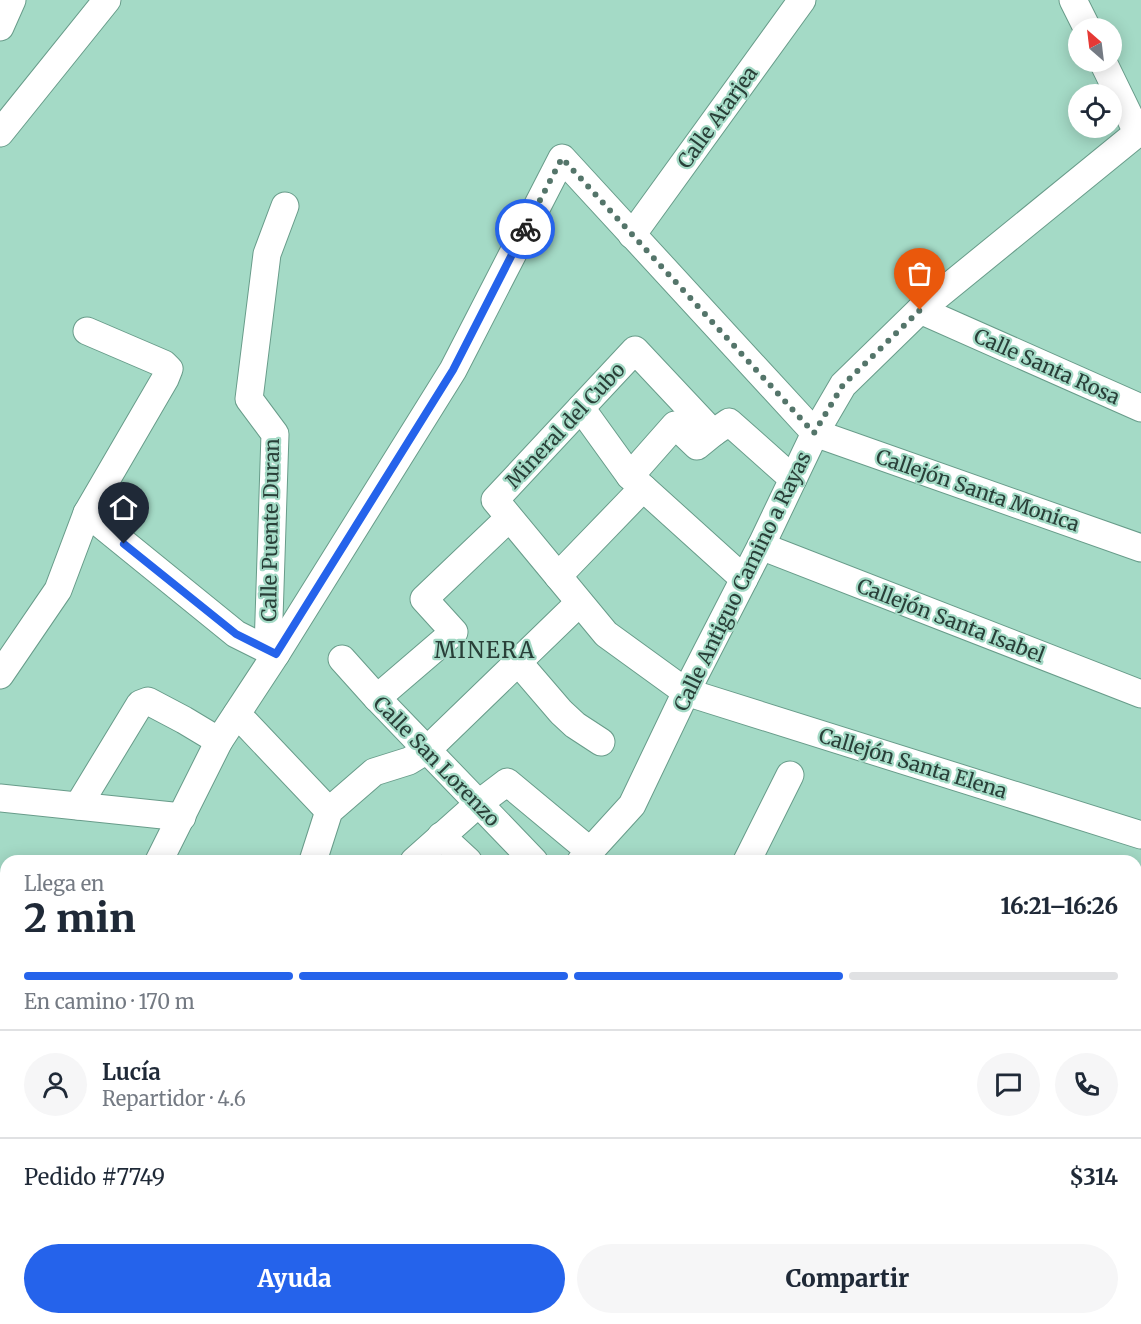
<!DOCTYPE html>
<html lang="es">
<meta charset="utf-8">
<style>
body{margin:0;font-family:Merriweather,serif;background:#f6f6f7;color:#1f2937;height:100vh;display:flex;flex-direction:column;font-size:22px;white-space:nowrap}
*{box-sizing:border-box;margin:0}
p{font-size:20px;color:#747a83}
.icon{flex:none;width:33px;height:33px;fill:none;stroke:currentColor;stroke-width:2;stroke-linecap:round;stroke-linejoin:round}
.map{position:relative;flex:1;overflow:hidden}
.panel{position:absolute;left:0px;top:855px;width:1142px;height:470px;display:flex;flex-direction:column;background:#fff;border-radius:18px 18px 0 0;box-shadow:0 3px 15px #0003}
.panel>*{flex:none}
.needle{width:39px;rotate:332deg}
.buttons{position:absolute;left:1068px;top:18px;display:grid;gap:12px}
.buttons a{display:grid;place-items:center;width:54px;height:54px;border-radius:50%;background:#fff;box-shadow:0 3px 15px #0003;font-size:30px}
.pin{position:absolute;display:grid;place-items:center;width:51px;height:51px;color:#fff;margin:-62px -26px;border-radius:50% 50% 50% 0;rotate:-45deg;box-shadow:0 0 6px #0007}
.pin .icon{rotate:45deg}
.courier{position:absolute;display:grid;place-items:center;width:60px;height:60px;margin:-30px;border:4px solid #2563eb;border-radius:50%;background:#fff;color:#222;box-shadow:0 2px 8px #0007}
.overview em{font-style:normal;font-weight:800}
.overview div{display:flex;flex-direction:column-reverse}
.overview{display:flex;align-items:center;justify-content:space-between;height:102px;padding:0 24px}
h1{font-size:39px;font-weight:800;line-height:45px}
.bar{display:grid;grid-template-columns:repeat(4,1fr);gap:9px 6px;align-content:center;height:72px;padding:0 24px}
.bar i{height:8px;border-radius:4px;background:#e0e1e3}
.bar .active{background:#2563eb}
.bar p{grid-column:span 4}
.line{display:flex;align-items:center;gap:15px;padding:0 24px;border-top:2px solid #e0e1e3}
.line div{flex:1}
.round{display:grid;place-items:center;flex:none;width:63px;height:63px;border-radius:32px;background:#f6f6f7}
.action{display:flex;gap:12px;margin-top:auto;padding:12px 24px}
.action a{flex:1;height:69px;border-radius:36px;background:#2563eb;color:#fff;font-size:24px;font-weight:800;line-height:69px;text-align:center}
.action a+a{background:#f6f6f7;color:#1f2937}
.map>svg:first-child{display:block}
</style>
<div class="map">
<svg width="1141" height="1324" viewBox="0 0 1141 1324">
<rect width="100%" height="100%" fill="#a4dac6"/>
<!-- green -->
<path fill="#a6a961" d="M0 1087 6 1091V1318H232L233 1324H0Z"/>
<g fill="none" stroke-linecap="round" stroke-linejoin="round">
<defs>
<g id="minor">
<path d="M1073 0 1087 28"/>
<path d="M0 27 12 0"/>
<path d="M1103 62 1137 132"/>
<path d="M0 133 107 0"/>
<path d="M632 235 802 0"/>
<path d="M920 310 1141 408"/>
<path d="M581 408 630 476 744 579"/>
<path d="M630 476 675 425 697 446 713 433"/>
<path d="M793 479 729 422 713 433 635 350 495 500 606 634 686 692 1141 835"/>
<path d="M87 513 236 634 276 654"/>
<path d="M761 546 1141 694"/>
<path d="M558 576 643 488"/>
<path d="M268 649 275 434 249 399 267 254 285 206"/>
<path d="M342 659 377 698 534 861"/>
<path d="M518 662 561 712 575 725 601 742"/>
<path d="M0 675 58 590 87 513 165 379 169 369 164 364 87 331"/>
<path d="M377 698 454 632 424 599 509 518"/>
<path d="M237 714 329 811"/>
<path d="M0 798 182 817"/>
<path d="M78 806 140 704 148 701 184 720 219 741"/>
<path d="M441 836 468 861"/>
<path d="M159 861 219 741 276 654 453 370 562 158 815 433 1141 548"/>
<path d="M313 861 329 811 374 772 409 761 427 750 579 603"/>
<path d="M414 861 478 804 507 782 590 851"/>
<path d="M581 861 632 805 686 692 761 546 815 433 843 385 920 310 1141 130"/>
<path d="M747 861 790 775"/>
<path d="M0 913H6"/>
<path d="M0 965 6 962"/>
<path d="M1136 973 1141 971"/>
<path d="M241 1318V1324"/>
<path d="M550 1318 552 1324"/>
<path d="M798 1318 802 1324"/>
<path d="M479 1324 482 1318"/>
<path d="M927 1324 931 1323 934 1318"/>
</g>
</defs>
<!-- minor casing -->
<use href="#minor" stroke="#689c8a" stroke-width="29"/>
<!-- path -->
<path stroke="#739c8e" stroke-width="4" stroke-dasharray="1.5 4.5" stroke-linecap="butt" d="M1061 1324 1063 1318"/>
<!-- minor -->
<use href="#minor" stroke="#fff" stroke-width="27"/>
</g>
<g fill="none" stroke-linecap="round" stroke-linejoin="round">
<!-- done -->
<path stroke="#54756a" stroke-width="6" stroke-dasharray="0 10.8" d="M525 229 562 158 814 433 843 385 920 310"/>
<!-- route -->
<path stroke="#2563eb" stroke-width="8" d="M124 544 236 634 276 654 453 370 525 229"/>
</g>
<g text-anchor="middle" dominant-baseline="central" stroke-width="4.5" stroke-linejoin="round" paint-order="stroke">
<!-- street labels -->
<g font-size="20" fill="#293f38" stroke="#a4dac6">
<text transform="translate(717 117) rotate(-54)">Calle Atarjea</text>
<text transform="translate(1047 366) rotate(24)">Calle Santa Rosa</text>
<text transform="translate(565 425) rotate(-47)">Mineral del Cubo</text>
<text transform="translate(978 490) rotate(19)">Callejón Santa Monica</text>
<text transform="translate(270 530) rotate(-89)">Calle Puente Duran</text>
<text transform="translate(742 581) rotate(-64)">Calle Antiguo Camino a Rayas</text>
<text transform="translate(951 620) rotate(21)">Callejón Santa Isabel</text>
<text transform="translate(437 761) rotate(46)">Calle San Lorenzo</text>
<text transform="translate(913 763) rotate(17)">Callejón Santa Elena</text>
</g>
<!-- quarter labels -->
<g font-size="22" letter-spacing="1.5" fill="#293f38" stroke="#a4dac6">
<text x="485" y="650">MINERA</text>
</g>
</g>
</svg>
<div class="buttons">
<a><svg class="needle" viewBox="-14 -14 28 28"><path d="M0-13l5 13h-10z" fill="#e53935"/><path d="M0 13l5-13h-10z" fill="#747a83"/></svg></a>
<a><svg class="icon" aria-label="locate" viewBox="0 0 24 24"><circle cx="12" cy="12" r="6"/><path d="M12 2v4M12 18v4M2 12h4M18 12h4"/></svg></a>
</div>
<div class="pin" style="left:920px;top:310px;background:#ea580c"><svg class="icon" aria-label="bag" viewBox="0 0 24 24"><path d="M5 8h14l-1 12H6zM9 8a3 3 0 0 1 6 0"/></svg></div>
<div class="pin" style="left:124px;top:544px;background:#1f2937"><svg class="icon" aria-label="home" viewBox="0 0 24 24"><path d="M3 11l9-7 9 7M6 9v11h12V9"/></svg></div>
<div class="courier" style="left:525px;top:229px"><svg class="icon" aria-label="bike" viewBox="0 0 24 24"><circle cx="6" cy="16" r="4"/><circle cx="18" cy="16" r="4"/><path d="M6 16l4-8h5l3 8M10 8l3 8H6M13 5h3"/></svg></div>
<section class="panel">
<div class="overview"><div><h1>2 min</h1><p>Llega en</p></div><em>16:21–16:26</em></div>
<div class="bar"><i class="active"></i><i class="active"></i><i class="active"></i><i></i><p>En camino · 170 m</p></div>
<div class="line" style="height:108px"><a class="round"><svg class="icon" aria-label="person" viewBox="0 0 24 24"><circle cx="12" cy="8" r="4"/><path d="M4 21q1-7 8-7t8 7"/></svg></a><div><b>Lucía</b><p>Repartidor · 4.6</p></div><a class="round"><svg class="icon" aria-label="chat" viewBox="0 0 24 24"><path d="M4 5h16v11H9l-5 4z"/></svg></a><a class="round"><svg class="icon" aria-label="phone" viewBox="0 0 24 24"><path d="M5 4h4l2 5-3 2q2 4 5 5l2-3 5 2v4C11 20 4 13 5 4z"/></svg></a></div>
<div class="line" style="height:78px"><div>Pedido #7749</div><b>$314</b></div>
<div class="action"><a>Ayuda</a><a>Compartir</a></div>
</section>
</div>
